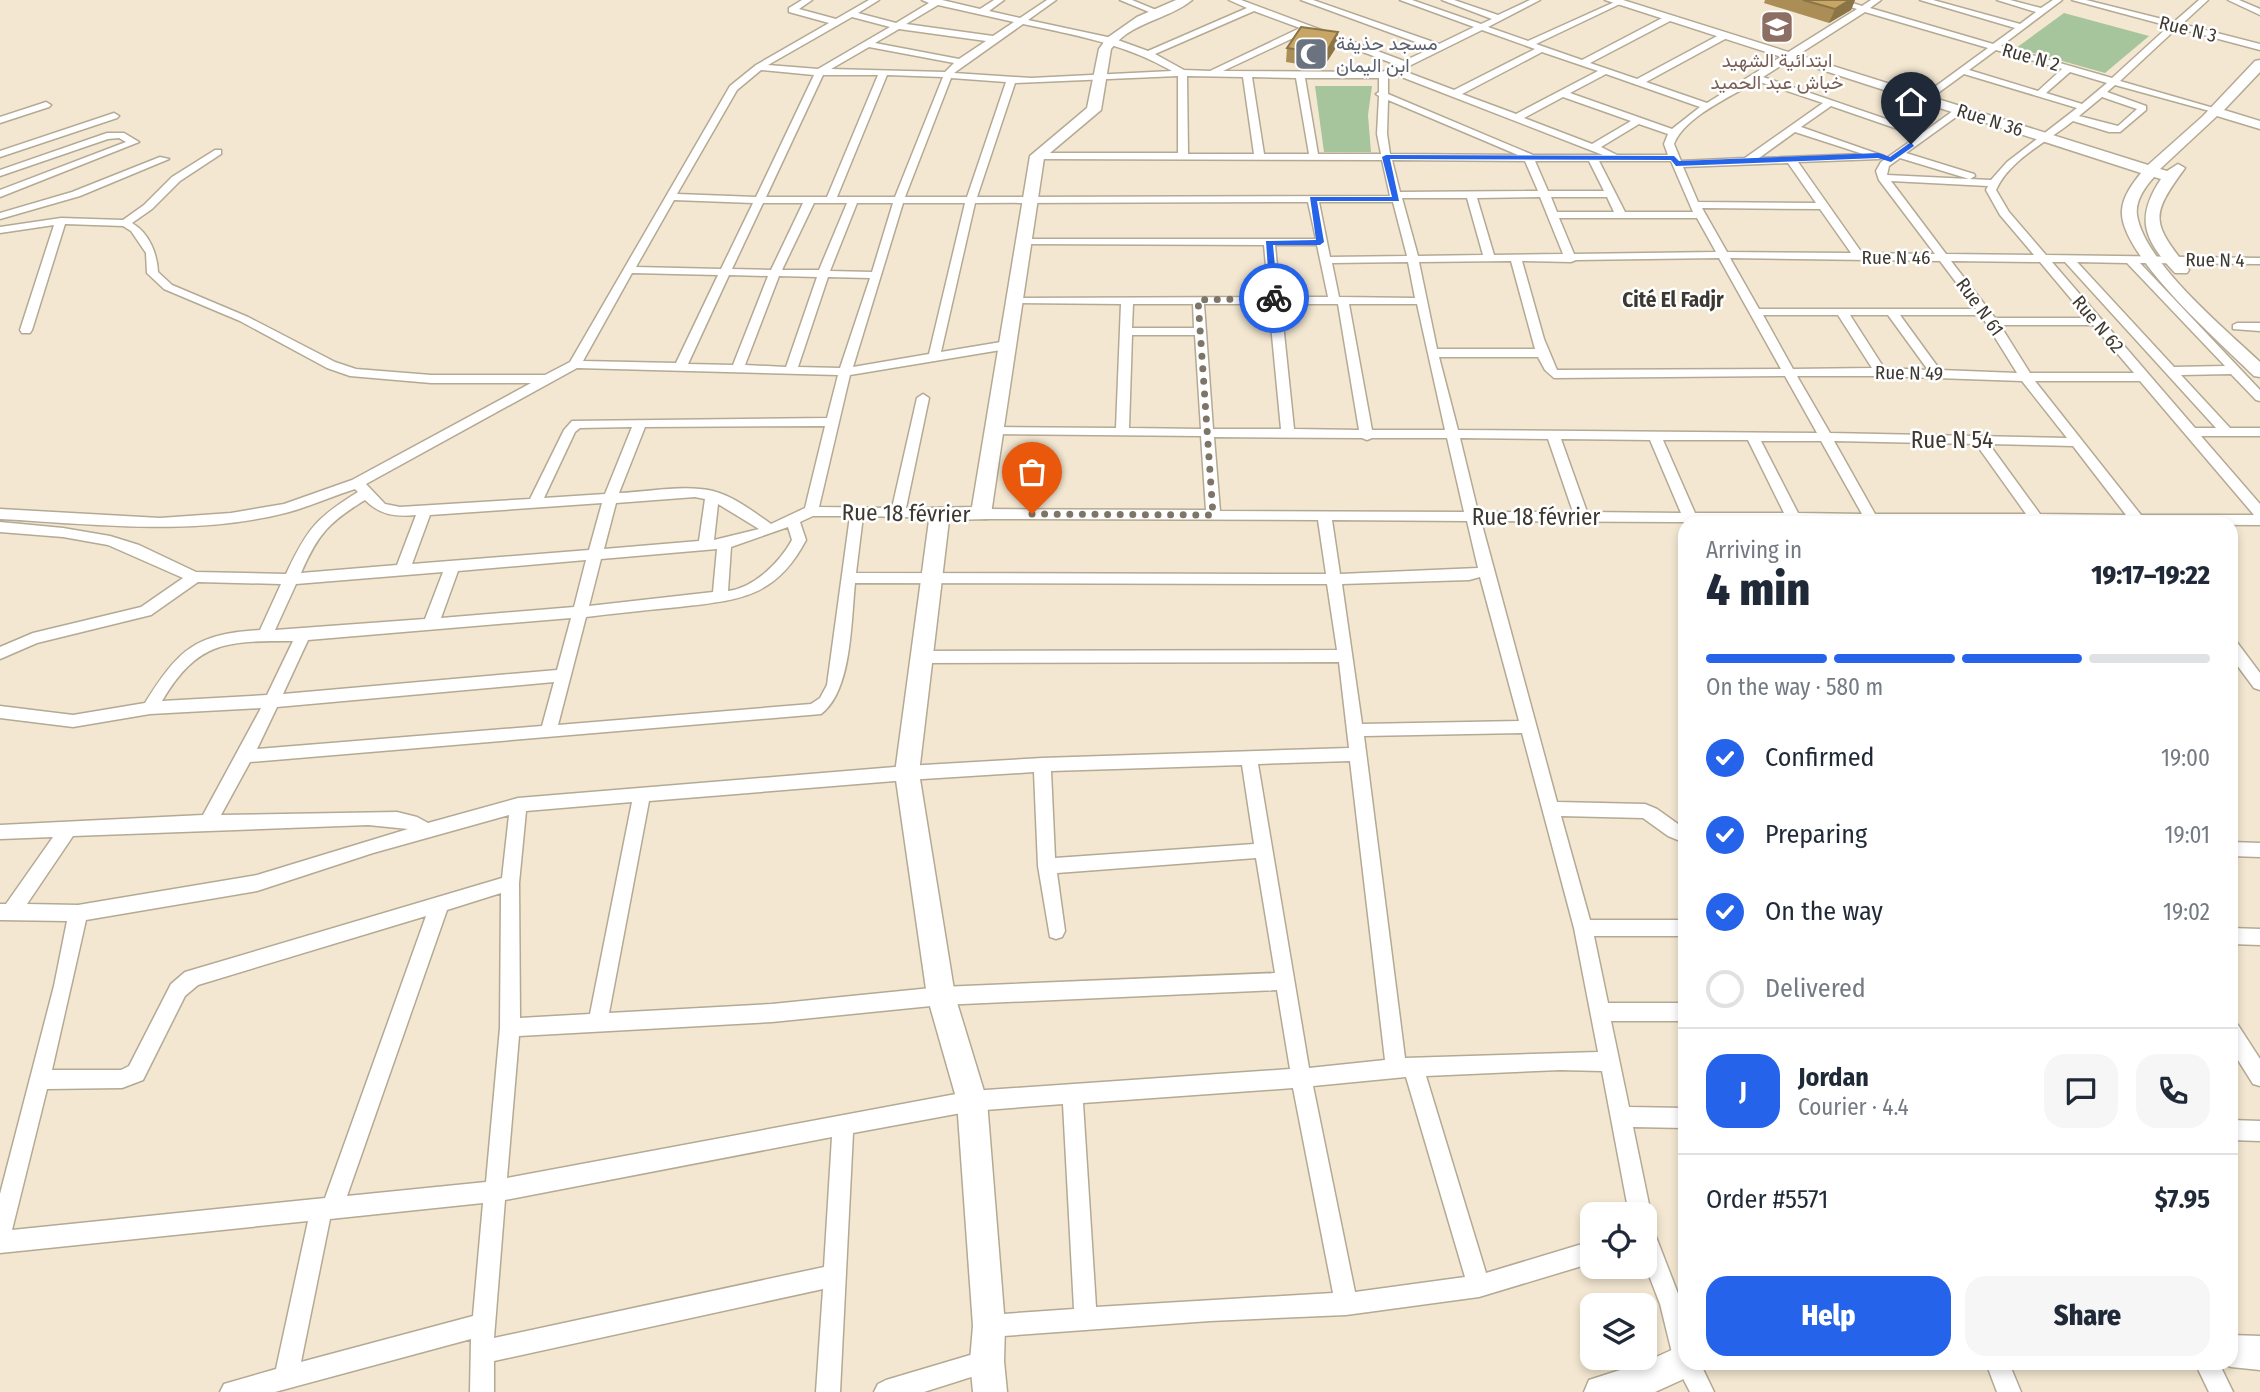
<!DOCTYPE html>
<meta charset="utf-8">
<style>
body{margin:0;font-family:"Fira Sans Condensed",Vazirmatn,sans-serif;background:#f6f6f7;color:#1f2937;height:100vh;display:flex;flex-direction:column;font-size:26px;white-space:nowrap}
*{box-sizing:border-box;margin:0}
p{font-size:23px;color:#747a83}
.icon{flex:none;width:38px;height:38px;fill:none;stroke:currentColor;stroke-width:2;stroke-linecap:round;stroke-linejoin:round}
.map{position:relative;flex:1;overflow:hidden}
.details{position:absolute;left:1678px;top:516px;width:560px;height:854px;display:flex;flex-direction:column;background:#fff;border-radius:21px;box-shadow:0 4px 10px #0003}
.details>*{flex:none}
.controls{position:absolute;left:1580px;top:1202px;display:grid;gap:14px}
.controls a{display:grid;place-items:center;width:77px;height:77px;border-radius:14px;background:#fff;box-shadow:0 4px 10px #0003;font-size:35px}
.pin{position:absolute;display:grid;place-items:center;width:60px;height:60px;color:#fff;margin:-72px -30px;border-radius:50% 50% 50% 0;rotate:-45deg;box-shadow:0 0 7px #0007}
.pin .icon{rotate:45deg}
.courier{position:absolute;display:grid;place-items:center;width:70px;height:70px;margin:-35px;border:5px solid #2563eb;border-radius:50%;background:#fff;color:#222;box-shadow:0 2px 9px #0007}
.head em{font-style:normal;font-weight:800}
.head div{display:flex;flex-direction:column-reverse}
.head{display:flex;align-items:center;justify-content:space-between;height:119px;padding:0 28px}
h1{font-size:46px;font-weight:800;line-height:52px}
.bar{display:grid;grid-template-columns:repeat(4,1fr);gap:10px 7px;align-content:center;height:84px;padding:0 28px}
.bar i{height:9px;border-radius:5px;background:#e0e1e3}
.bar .selected{background:#2563eb}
.bar p{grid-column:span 4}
.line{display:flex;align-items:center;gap:18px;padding:0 28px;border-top:2px solid #e0e1e3}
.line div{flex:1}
.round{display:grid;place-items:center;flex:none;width:74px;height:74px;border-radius:21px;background:#f6f6f7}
ol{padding:0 28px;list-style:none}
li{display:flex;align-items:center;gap:21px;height:77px}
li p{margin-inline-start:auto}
li .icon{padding:7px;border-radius:50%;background:#2563eb;color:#fff;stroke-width:4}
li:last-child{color:#747a83}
li i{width:38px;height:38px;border:4px solid #e0e1e3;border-radius:50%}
.action{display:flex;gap:14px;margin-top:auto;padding:14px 28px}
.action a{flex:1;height:80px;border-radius:21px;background:#2563eb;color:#fff;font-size:28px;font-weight:800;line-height:80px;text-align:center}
.action a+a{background:#f6f6f7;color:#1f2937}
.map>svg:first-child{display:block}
</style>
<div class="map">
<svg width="2260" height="1392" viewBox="0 0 2260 1392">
<rect width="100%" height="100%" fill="#f3e7d1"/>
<!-- green -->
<g fill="#a7c59c">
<path d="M2064 13 2149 36 2105 73 2016 48Z"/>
<path d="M1315 86H1372L1368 115 1371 152H1324Z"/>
</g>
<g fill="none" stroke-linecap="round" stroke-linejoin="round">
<defs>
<g id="street">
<path d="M802 0H812L799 9 836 19 869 0H879L858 13 896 23 929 3 922 0H942L980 9 994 0H1004L989 11 1020 18 1047 0H1056L1028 20 1112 38 1148 51 1247 8 1229 0H1241L1404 61 1432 48 1301 0H1313L1439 44 1474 27 1400 0H1412L1481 24 1492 19 1442 0H1454L1498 15 1530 0H1540L1488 27 1528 41 1619 0 1620 4 1536 44 1582 60 1666 16H1672V20L1590 63 1637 79 1721 34H1727V38L1646 82 1707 103 1857 9 1830 0H1843L1862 6 1871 0H1881L1870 8 1993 44 2015 28 1920 0H1933L2020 24 2036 12 1997 0H2010L2041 8 2053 0H2062L2001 46 2112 78 2169 26 2072 0H2086L2174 22 2199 0H2208L2182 24 2260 44V50L2177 28 2120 81 2217 109V113L2115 85 2107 92 2146 106V110L2120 132H2109L2073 121C2048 141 2009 160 1996 190L2009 212 2046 255 2260 258V264L2140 263 2260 390V401L2256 400 2231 374 2181 375 2230 428H2260V436H2201L2260 504V525L1481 521 1557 802 1645 804 1657 809 1685 829V843L1668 836 1643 818 1561 816 1590 920H1685V936H1594L1608 1003H1685V1021H1611L1629 1107 1685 1108V1128L1633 1127 1651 1214 1648 1222 1645 1223V1214H1629L1602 1071 1560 1070 1426 1076 1486 1273 1592 1241V1263L1479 1297 1346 1315 1210 1321 989 1337 981 1334 978 1326 981 1318 989 1315 1074 1309 1063 1104 972 1111 853 1133 840 1392H816L823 1289 494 1361V1392H470L471 1339 275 1392H220L224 1384 276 1369 308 1221 0 1253V1194L54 986 67 921 0 920V904H6L53 837 0 839V825L203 815 261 708 150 714 73 727 0 718V706L73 715 145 703C179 649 195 634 260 630L281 584 198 582 151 615 37 643 0 659V647L33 633 141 607 183 578 108 545 63 537 0 532V522L63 528 110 536 139 545 196 572 286 574C307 529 316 518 358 492L355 489C333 496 311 506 289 512 195 537 95 524 0 519V509L160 518 231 513 284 504 352 480 531 383H431L350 376 327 368 240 321 164 289 147 273 146 253 131 231 123 226 65 224 32 330 30 333H22L20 330 54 225 0 233V227L61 218 123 220 144 205 172 177 215 150H221V154L180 181 152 209 132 223C149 233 157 253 158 272L172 285 248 317 335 362 356 369 431 375H545L570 362 730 86 756 65 829 23 789 12V8ZM938 5 1014 22 993 36 906 24ZM1254 11 1300 28 1210 71 1184 70 1155 54ZM1865 12 1988 48 1921 97V101H1927L1964 74 2077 108 2007 162 1991 180 1970 179 1975 176 1974 174 1906 153 1963 112V108H1957L1924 132 1763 77ZM852 17 890 27 818 69 768 65ZM1023 24C1075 35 1125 44 1172 71L1031 78 954 73ZM899 29 986 41 959 59 875 43ZM1482 30 1535 49 1454 90 1401 70ZM1308 31 1397 65 1382 72 1223 71ZM869 47 954 63 945 72 831 69ZM1996 50 2062 69 2038 91 1969 70ZM1542 52 1598 71 1516 114 1462 94ZM761 70 814 75 756 197 677 194 737 90ZM2070 72 2107 83 2082 104 2046 93ZM1394 74 1603 155H1533L1388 94V76ZM1606 74 1700 107 1672 129 1570 93ZM823 75H878L827 197H766ZM887 75 943 77 895 197H837ZM1178 76V153H1037L1032 156 1037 159 1382 160 1390 196 977 197 1015 83ZM1187 76 1243 77 1254 154H1188ZM1252 77 1296 78 1309 154H1264ZM951 78 1006 82 967 197H905ZM1305 78H1379V92L1376 94 1379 96 1377 134 1381 154H1318ZM1757 81 1823 103 1745 158 1681 161 1674 144C1684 117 1732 96 1757 81ZM1563 97 1631 121 1592 144 1524 118ZM2102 97 2137 109 2118 126 2079 116ZM1388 100 1518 155 1390 154 1387 134ZM1831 106 1918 136 1881 162 1876 171 1879 180 1935 254 1862 253 1798 162 1879 159 1884 156 1801 127ZM1639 124 1668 134 1664 144 1668 155H1617L1601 147ZM1795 132 1863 154 1759 158ZM1900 158 1966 178 1969 179 1887 175 1889 166ZM1392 160 1525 161 1538 191 1400 192ZM1535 161H1589L1604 191H1548ZM1599 161H1671L1693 212H1625ZM1788 163 1816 203 1698 202 1683 167ZM1891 181 1988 186 1986 190 2000 215 2034 255 1946 254ZM1540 197 1563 254 1494 255 1477 198ZM1551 197H1607L1614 212H1557ZM1402 198H1467L1483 255 1418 256ZM674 200 753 203 721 269 636 267ZM1308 202 1316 239H1020V243L1024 244 1264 245 1269 297 1010 298 1008 300 1014 303 1121 304 1116 428 994 427 988 431 989 434 1201 436 1206 510 981 509 974 514 981 519 1318 520 1326 574 856 573 863 516 940 518 947 513 940 508H906L929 398 923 394 917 398 892 508 819 507 850 375 1007 349 1013 345 1007 341 941 352 975 203ZM1319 202H1393L1407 256 1330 257ZM763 203H803L771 270 732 269ZM814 203H847L819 270H782ZM857 203H893L872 272 830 271ZM903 203H965L929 354 853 367ZM1702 208 1820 209 1851 253 1727 252ZM1559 218H1697L1716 252 1574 254ZM1275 245H1317L1328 297H1280ZM1719 258 1781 369 1557 370 1544 339 1522 261 1571 262 1576 260ZM1730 258 1940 261 1976 309H1759ZM1511 261 1535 349H1437L1419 262ZM1951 261 2040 262 2087 318H1995ZM1408 262 1415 298 1339 297 1332 263ZM2052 262H2065L2216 428H2195ZM2077 262 2127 263 2225 366 2174 367ZM632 273 718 275 676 363 583 361ZM729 275 768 276 733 365 688 364ZM779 276 817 277 786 367 745 365ZM828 277 870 278 840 368 798 367ZM1133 304H1193L1194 328H1132ZM1204 304H1269L1281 429H1213ZM1281 304H1338L1359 430 1294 429ZM1349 304H1417L1445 430H1372ZM1763 315H1838L1872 368 1793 369ZM1850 315H1888L1928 370 1884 368ZM1900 315H1981L2017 373 1940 370ZM2000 325H2093L2134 373H2030ZM1132 335H1195L1201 429 1129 428ZM1439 357H1538L1545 370 1554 378 1785 376 1817 433 1458 430ZM577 368 838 375 827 418 572 421 564 430 530 499 400 507 385 504 366 484ZM1797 376H1880L2022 381 2067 438 1830 433ZM2035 381H2140L2254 515H2141ZM825 426 805 508 771 524C754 512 733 496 713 491 685 484 648 492 619 493L645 427ZM632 427 605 494 544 498 575 432 580 428ZM1214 437 1362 438 1367 440 1372 438H1447L1464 512 1220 511ZM1460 438 1548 439 1573 512H1478ZM1561 439 1650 440 1681 513 1587 512ZM1663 440H1748L1784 513H1695ZM1761 441H1821L1862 514 1798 513ZM1834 441 1976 444 2026 514H1875ZM1989 444 2073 446 2126 515 2040 514ZM695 497 705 499 699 541 604 549 616 503ZM365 500C380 515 395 517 416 515L397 565 301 573C318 534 329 522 365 500ZM602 503 589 550 412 564 430 515ZM718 504 759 529 714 540ZM813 516H850L827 685 820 698 811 704 558 725 586 617C617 613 648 610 679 607 737 600 775 599 806 540L800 522ZM1332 520 1467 521 1478 568 1340 574ZM788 527 792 540C780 562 754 588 728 591L731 547ZM717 549 713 592 589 606 601 559ZM586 560 574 607 441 618 458 571ZM443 572 425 619 275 630 296 584ZM1480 577 1519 721 1362 724 1342 584 1469 580ZM855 583 1327 584 1337 650 921 651 913 657 921 663 1339 662 1349 748 1042 758 907 766 518 798 428 823 417 817 397 812 221 815 250 762 821 714C852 691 851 621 855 583ZM571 618 557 670 283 694 308 640ZM289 641H293L267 695 162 701C197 642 225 641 289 641ZM554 682 542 726 257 749 277 707ZM1522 733 1574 928 1598 1052 1405 1058 1364 736ZM1350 761 1385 1060 1309 1068 1258 764ZM1242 765 1254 844 1055 858 1051 771ZM1034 772 1038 866 1050 937 1056 939 1062 937 1065 931 1057 873 1256 858 1275 973 941 987 772 1004 609 1013 649 801 907 780ZM632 802 590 1014 520 1018 519 883 526 811ZM509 815 502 878 185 972 171 984 129 1066 121 1070H52L86 920 257 891 373 853ZM368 825 408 829 257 875 78 905 27 904 73 836ZM501 893 500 1028 486 1182 347 1196 447 910ZM426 916 325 1198 12 1230 47 1089 122 1088 143 1080 185 996 198 985ZM1277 990 1290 1069 972 1091 507 1178 519 1036 772 1022 941 1005ZM1406 1077 1465 1277 1355 1292 1313 1086ZM1293 1088 1333 1293 1096 1307 1083 1103ZM832 1137 824 1267 494 1338 505 1200ZM483 1203 473 1316 301 1362 330 1219Z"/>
<path d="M1120 0H1132L1161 12 1154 14Z"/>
<path d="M2228 0H2239L2260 9V15Z"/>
<path d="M46 102 51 105 49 107 0 123V117Z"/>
<path d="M114 113 119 116 117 118 0 157V151Z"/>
<path d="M107 133H124L139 142 0 197V190L126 142 119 138 108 139 0 176V170Z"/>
<path d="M160 157 169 159 80 196 0 219V213L72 192Z"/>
<path d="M2237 323H2260V331L2233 329V325Z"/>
<path d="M2231 640 2236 641 2260 673V690L2254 688 2231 657Z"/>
<path d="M2231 842 2260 843V857L2231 856Z"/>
<path d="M2231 928 2260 929V945L2231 944Z"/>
<path d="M2231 1022 2238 1025 2260 1059V1086L2253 1084 2231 1049Z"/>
<path d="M2231 1120 2260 1121V1141L2231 1140Z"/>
<path d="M1645 1226 1653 1229 1682 1304 1685 1316V1363H1700L1714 1392H1690L1674 1361 1660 1304 1645 1265Z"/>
<path d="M987 1350 995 1353 998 1361 995 1369 987 1372 924 1392H874L878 1384 886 1380Z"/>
<path d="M1986 1363H2009L2021 1392H1997Z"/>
<path d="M2195 1363H2219L2233 1392H2209Z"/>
</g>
<g id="secondary">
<path d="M1176 0H1192C1168 20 1132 21 1111 49L1101 110 1044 158 991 514 988 519 949 520 919 773 955 996 987 1101 1005 1326 1004 1361 1007 1392H973L970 1361 973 1326 957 1101 927 996 895 773 930 513 933 508 972 507 1030 156 1087 108 1099 49 1107 38 1137 17Z"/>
<path d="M1605 0H1623L2148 165 2203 116 2255 61 2260 60V72L2224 110 2260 121V129L2217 116 2160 169 2167 171 2178 164 2185 168C2148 218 2153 223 2189 270L2187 273H2175C2145 241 2134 219 2161 179L2154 177C2145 187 2135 201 2137 215 2144 262 2225 329 2260 362V377L2254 376C2223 345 2118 254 2122 210 2123 196 2133 183 2141 173Z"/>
<path d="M2231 1335 2260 1336V1370L2231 1367 2221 1363H2231Z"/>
<path d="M1685 1344V1363H1701L1697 1373 1655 1392H1584L1589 1380 1645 1362Z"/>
</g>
</defs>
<!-- street casing -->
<use href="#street" stroke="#b4a994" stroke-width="3"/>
<!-- secondary casing -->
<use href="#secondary" stroke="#b4a994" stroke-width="3"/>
<!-- street -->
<use href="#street" fill="#fff" fill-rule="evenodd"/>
<!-- secondary -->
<use href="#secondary" fill="#fff" fill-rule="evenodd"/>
</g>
<!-- wall -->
<g fill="#ab8e56">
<path d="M1765 0H1855L1851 10 1829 23 1764 3Z"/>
<path d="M1338 32 1337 46 1323 68 1286 62 1287 48Z"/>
</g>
<!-- shaded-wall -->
<g fill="#8b7446">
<path d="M1850 0H1855L1851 10 1829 23 1835 9Z"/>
<path d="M1338 32 1337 46 1323 68 1325 54Z"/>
</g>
<!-- building -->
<g fill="#c7a564" stroke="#8b7446" stroke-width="2">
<path d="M1803 0H1850L1835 9Z"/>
<path d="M1301 27 1338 32 1325 54 1287 48Z"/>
</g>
<!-- route -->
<path fill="#2563eb" d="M1911 142 1914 146 1891 162 1878 158 1676 166 1671 160 1390 159 1399 201H1317L1324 242 1320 245H1273L1278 298 1274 300 1270 298 1266 241 1316 240 1310 197H1392L1382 157 1386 155 1674 156 1679 161 1879 153 1890 157Z"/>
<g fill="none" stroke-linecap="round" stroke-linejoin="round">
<!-- done -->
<path stroke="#7d7568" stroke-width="7" stroke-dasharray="0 12.6" d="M1032 514 1213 515 1198 300 1274 298"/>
</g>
<!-- icons -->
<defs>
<symbol id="school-square" viewBox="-11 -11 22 22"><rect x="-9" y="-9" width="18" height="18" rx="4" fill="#8d6e63" stroke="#fff"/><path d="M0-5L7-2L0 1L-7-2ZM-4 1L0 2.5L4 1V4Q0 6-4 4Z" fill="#fff"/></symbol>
<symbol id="mosque-square" viewBox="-11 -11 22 22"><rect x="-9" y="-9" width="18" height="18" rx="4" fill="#6b7280" stroke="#fff"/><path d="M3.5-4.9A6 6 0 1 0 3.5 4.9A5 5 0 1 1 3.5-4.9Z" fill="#fff"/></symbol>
</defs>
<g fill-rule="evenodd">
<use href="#school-square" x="1758" y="8" width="38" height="38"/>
<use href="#mosque-square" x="1292" y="35" width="38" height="38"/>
</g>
<g text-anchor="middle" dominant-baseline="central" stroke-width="5" stroke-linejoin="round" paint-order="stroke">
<!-- far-street labels -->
<g font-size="19" fill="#3d3830" stroke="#fff">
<text transform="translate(2188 29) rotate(14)">Rue N 3</text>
<text transform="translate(2031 57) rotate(16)">Rue N 2</text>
<text transform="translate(1990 120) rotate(18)">Rue N 36</text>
<text x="1896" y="257">Rue N 46</text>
<text transform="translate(2215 260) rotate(1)">Rue N 4</text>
<text transform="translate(1980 307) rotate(54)">Rue N 61</text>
<text transform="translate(2098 324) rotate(50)">Rue N 62</text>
<text transform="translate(1909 373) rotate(1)">Rue N 49</text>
</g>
<!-- far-worship labels -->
<g font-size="19" fill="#5b616d" stroke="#fff" text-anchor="start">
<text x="1336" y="43">مسجد حذيفة<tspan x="1336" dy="22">ابن اليمان</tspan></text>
</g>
<!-- far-education labels -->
<g font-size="19" fill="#785e54" stroke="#fff">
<text x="1777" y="60">ابتدائية الشهيد<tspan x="1777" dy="22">خباش عبد الحميد</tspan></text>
</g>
<!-- far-neighbourhood labels -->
<g font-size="21" font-weight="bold" fill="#3d3830" stroke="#fff">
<text x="1673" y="300">Cité El Fadjr</text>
</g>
<!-- street labels -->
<g font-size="23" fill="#3d3830" stroke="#fff">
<text x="1952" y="440">Rue N 54</text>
<text transform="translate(906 513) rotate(1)">Rue 18 février</text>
<text x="1536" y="517">Rue 18 février</text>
</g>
</g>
</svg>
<div class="controls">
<a><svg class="icon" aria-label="locate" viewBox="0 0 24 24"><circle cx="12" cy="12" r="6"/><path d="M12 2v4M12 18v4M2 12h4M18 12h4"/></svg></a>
<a><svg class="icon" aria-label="layers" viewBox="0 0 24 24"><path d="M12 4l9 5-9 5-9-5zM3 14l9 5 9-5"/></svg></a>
</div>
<div class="pin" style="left:1032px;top:514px;background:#ea580c"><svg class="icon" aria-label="bag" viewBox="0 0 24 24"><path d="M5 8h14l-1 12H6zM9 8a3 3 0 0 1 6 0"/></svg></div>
<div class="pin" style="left:1911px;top:144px;background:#1f2937"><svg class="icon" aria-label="home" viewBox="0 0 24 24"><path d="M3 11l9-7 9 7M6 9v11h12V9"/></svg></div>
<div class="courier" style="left:1274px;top:298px"><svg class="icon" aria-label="bike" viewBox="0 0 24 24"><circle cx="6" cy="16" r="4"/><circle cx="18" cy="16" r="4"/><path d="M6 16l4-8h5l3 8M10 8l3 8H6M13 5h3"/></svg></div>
<section class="details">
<div class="head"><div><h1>4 min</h1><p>Arriving in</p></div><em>19:17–19:22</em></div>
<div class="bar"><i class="selected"></i><i class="selected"></i><i class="selected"></i><i></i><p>On the way · 580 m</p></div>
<ol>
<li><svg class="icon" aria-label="check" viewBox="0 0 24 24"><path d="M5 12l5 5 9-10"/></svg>Confirmed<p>19:00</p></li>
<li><svg class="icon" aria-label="check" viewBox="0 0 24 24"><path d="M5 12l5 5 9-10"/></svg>Preparing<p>19:01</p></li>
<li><svg class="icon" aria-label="check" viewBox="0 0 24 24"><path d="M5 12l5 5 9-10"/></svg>On the way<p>19:02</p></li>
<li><i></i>Delivered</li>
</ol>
<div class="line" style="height:126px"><b class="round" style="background:#2563eb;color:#fff">J</b><div><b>Jordan</b><p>Courier · 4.4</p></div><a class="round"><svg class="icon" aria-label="chat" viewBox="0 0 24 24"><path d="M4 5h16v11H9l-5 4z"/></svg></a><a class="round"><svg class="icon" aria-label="phone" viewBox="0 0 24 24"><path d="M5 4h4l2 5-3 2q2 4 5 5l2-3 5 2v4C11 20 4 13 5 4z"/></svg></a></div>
<div class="line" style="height:91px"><div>Order #5571</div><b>$7.95</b></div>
<div class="action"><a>Help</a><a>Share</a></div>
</section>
</div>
